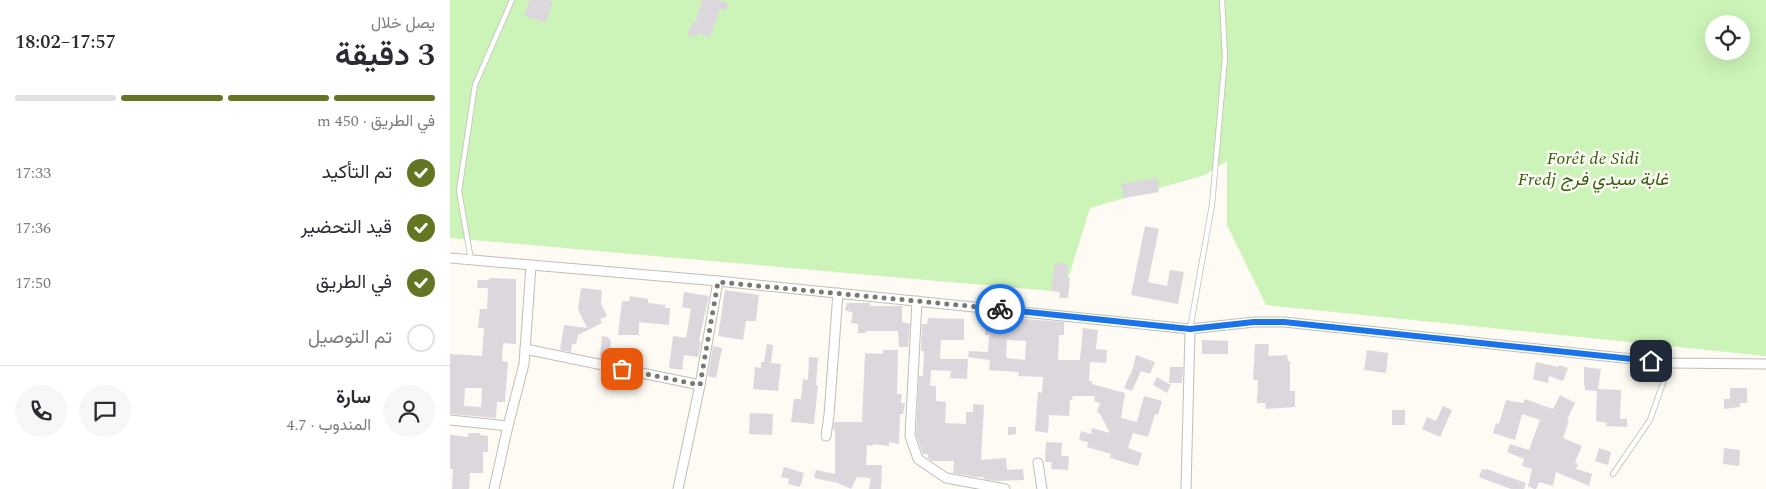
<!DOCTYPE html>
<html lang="ar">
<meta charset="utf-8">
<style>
body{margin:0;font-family:Spectral,Vazirmatn,serif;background:#f7f7f7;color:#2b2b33;direction:rtl;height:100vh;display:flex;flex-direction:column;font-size:19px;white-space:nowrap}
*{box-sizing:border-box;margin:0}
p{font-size:16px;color:#7c7c81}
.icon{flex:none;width:28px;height:28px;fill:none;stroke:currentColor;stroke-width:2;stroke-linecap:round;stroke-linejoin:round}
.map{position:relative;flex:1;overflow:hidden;direction:ltr}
.sheet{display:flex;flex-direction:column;background:#fff;width:450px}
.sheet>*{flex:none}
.fabs{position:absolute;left:1255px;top:15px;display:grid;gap:10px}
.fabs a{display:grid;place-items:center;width:45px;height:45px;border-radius:50%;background:#fff;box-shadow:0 5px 20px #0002;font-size:25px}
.pin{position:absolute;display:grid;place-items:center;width:42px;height:42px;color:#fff;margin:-21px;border-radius:10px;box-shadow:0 2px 8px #0006}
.courier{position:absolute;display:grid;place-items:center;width:50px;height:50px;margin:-25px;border:4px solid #1a73e8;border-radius:50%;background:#fff;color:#222;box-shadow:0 1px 6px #0007}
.summary em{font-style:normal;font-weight:600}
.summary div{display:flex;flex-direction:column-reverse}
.summary{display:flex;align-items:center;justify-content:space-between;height:85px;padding:0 15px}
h1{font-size:32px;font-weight:600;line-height:38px}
.bar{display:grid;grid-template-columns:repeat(4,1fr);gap:8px 5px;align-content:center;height:60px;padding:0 15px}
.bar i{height:6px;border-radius:4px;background:#e1e1e2}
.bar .active{background:#647523}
.bar p{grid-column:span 4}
.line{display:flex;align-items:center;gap:12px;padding:0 15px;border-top:1px solid #e1e1e2}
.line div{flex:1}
.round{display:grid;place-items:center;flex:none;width:52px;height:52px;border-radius:26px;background:#f7f7f7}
ol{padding:0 15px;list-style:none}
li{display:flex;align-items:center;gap:15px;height:55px}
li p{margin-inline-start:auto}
li .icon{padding:5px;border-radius:50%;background:#647523;color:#fff;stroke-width:4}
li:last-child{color:#7c7c81}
li i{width:28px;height:28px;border:2px solid #e1e1e2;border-radius:50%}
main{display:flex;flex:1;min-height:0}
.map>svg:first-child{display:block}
</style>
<main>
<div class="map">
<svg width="1316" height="489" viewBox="0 0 1316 489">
<rect width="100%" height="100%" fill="#fdfbf3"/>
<!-- green -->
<path fill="#ccf3b8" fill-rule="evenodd" d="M0 0H1316V356L816 305 777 225V161L755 175 640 208 614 292 0 238ZM1264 24H1291V51H1264Z"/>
<!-- building -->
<g fill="#dcd7dd" fill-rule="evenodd">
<path d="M80 0H99L103 2 95 23 74 15Z"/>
<path d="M252 0H267L278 3 276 11 270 9 260 37 248 33 246 37 238 35 242 22 245 23Z"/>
<path d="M707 178 709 192 674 198 671 184Z"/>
<path d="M695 226 709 229 698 282 717 286 720 270 734 272 728 304 681 295Z"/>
<path d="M605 263 618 264 617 278H620L618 298H609L610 292 601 291Z"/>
<path d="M39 278 66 279V344L53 343 52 361 58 362 55 402H47L46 418 0 414V354L32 356 34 328H28L30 309H37L38 288H27L28 280H39ZM15 388H32L31 407 14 406Z"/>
<path d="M131 288 152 290 151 304 157 316 150 319 152 323 128 335 126 344H122L121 352 110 350 114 325 137 328 128 309Z"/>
<path d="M275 290 309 295 306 321H296L293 340 268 336Z"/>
<path d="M234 292 259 296 249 340 251 343 248 357 234 355 232 370 219 368 223 336 236 338 241 309 232 307Z"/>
<path d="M180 296 198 299V303L215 305V308H220L219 325 189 322V335H168L172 301H179Z"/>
<path d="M397 303H420V306H452V322L460 324 458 347H449L448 331H416V333H408V324L401 323 403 313 395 310Z"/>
<path d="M535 316 614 322V335H609L608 360H630L633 328 648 330 646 349 657 350 656 363 640 362 639 381H642V384L675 393 671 418 687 422 694 396 712 401 708 415 705 414 698 437 683 433 678 448 692 453 688 466 660 458 661 454 637 447 638 442 629 440 631 431 641 434 642 428 660 433 650 414 647 412 650 403 644 401 645 396H623L622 400H620L619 416 599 415 598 433 585 431 588 392 592 393 593 377 568 376 569 372 539 370 540 360 518 357 519 351 538 352 539 335H535ZM557 340 576 341 575 360 556 358Z"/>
<path d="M478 318 514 319V340H491L490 359H518L517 379 500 378 501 371 481 370 480 386H486V401L496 402 495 423 516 424V412H523V404L534 405 531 460 556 458 557 470 573 469 574 480 546 481 534 479 533 477H525L503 473 504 461H482L478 458V454H473L466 435 469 376H473L474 351H471L472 324H477Z"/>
<path d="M152 336 158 337 161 342 160 349H165L168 357V349L177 350V364L155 359V357L150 356Z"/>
<path d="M752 340 778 341V354H752Z"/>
<path d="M317 344 323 345 321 363 331 364 328 391 303 389 305 367 311 368V362H314Z"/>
<path d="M805 344H819L818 356 837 355 838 361H840V391H845V407L816 409 815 403H807L808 380H803Z"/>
<path d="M263 346 272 348 266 378 258 376Z"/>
<path d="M433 350H448L447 394H452L451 403H455L453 414H450L449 444 439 442V446L423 444V446L417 445 416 465H432L431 489H419L421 478 407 477 401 489 388 483 364 478 366 470 385 474V430H383L384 422H412L415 353 433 354Z"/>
<path d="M917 350 938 353 936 373 914 370Z"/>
<path d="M686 355 705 362 700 374 691 371 682 391 674 388 683 368Z"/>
<path d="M359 357 368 358 366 385H368L364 424 341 422 344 399H351L353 379 358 380Z"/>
<path d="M1086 362 1108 367 1109 365 1118 368 1113 381 1099 376 1098 383 1083 379Z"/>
<path d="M720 367H733L732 383H719Z"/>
<path d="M1134 367 1151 369 1148 389 1171 390 1170 419H1177V427L1156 426 1157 423 1146 421 1147 391 1135 390V386H1134Z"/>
<path d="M707 377 721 385 717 393 703 385Z"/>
<path d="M1280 388H1297V403H1290V407L1274 409V399H1280Z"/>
<path d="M1110 395 1125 403 1117 420 1119 421 1113 438 1132 446 1125 462 1128 464 1126 469 1142 474 1139 486 1106 472 1103 486 1089 482 1086 489H1084L1078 486 1082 469 1072 466 1074 459 1057 452 1060 444 1079 450 1090 420 1072 414 1065 440 1043 433 1046 423 1049 424 1056 400 1073 403 1075 399 1103 409Z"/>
<path d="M993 406 1002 410 990 437 972 429 977 417 986 421Z"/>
<rect x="942" y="410" width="13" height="15"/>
<path d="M300 413 323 414 322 435 299 434Z"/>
<path d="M558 427H566V434L558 435Z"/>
<path d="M18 433H30V435L38 436V452H33V473H20L19 489H2L3 469H0V435L18 437Z"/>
<path d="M596 442 612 443 611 456H619L618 470 601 469 602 462H595Z"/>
<path d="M1149 448 1161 452 1158 465 1145 461Z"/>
<path d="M1274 448 1290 450 1289 466 1273 464Z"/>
<path d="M334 467 354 473 350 487 338 484 339 479 331 477Z"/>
<path d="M1032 469 1035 470 1036 469 1076 483 1074 489H1061L1029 477Z"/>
</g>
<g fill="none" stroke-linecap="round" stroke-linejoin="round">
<defs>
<g id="service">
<path d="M21 260 9 191 25 85 62 0"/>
<path d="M740 329 762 205 775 57 772 0"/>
<path d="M1163 474 1200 420 1220 363"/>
</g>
<g id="minor">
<path d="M0 258 268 281 740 329 804 322H834L1220 363 1316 364"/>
<path d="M467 301 460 436 468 459 496 478 555 489"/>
<path d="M75 349 250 385"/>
<path d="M0 420 58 426"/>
<path d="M376 436 379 415 388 293"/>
<path d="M588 463 592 489"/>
<path d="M44 489 58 426 74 364 81 266"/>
<path d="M228 489 250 385 268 281"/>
<path d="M736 489 740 329"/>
</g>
</defs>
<!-- service casing -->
<use href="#service" stroke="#c0beb7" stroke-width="6"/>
<!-- minor casing -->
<use href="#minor" stroke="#c0beb7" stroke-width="11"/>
<!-- service -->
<use href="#service" stroke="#fff" stroke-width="4.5"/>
<!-- minor -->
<use href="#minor" stroke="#fff" stroke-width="9"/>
</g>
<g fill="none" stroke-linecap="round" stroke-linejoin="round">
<!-- done -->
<path stroke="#797873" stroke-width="5" stroke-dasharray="0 9" d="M172 369 250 385 268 282 550 309"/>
<!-- route -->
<path stroke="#1a73e8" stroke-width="6" d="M550 309 740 329 804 322H834L1201 361"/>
</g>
<g text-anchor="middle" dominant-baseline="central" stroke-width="5" stroke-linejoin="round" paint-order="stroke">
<!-- park labels -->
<g font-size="18" font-style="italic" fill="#335f0f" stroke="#fdfbf3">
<text x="1143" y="158">Forêt de Sidi<tspan x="1143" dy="21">Fredj غابة سيدي فرج</tspan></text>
</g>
</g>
</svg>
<div class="fabs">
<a><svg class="icon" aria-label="locate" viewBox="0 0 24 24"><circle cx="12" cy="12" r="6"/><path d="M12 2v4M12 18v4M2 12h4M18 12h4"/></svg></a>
</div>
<div class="pin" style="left:172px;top:369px;background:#ea580c"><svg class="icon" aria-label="bag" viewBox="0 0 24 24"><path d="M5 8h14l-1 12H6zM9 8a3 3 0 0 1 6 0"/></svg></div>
<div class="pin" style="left:1201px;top:361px;background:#1f2937"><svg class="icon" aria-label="home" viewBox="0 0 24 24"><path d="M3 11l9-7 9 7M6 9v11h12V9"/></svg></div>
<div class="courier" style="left:550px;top:309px"><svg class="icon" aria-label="bike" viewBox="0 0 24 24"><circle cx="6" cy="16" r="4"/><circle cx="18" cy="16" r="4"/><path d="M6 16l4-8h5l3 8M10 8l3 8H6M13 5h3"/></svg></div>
</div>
<section class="sheet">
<div class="summary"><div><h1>3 دقيقة</h1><p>يصل خلال</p></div><em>17:57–18:02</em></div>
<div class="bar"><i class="active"></i><i class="active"></i><i class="active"></i><i></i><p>في الطريق · 450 m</p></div>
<ol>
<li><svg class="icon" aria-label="check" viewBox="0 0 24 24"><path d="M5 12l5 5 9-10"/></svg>تم التأكيد<p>17:33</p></li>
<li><svg class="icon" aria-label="check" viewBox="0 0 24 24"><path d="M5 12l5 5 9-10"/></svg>قيد التحضير<p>17:36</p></li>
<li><svg class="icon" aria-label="check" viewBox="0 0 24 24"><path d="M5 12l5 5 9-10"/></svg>في الطريق<p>17:50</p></li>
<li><i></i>تم التوصيل</li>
</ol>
<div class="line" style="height:90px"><a class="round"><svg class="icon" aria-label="person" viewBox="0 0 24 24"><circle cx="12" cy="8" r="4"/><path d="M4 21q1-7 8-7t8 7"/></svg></a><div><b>سارة</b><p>المندوب · 4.7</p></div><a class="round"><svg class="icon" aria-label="chat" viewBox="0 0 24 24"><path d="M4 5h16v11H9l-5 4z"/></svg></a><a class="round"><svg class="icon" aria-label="phone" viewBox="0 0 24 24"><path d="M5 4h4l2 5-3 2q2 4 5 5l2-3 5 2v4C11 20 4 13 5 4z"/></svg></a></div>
</section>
</main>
